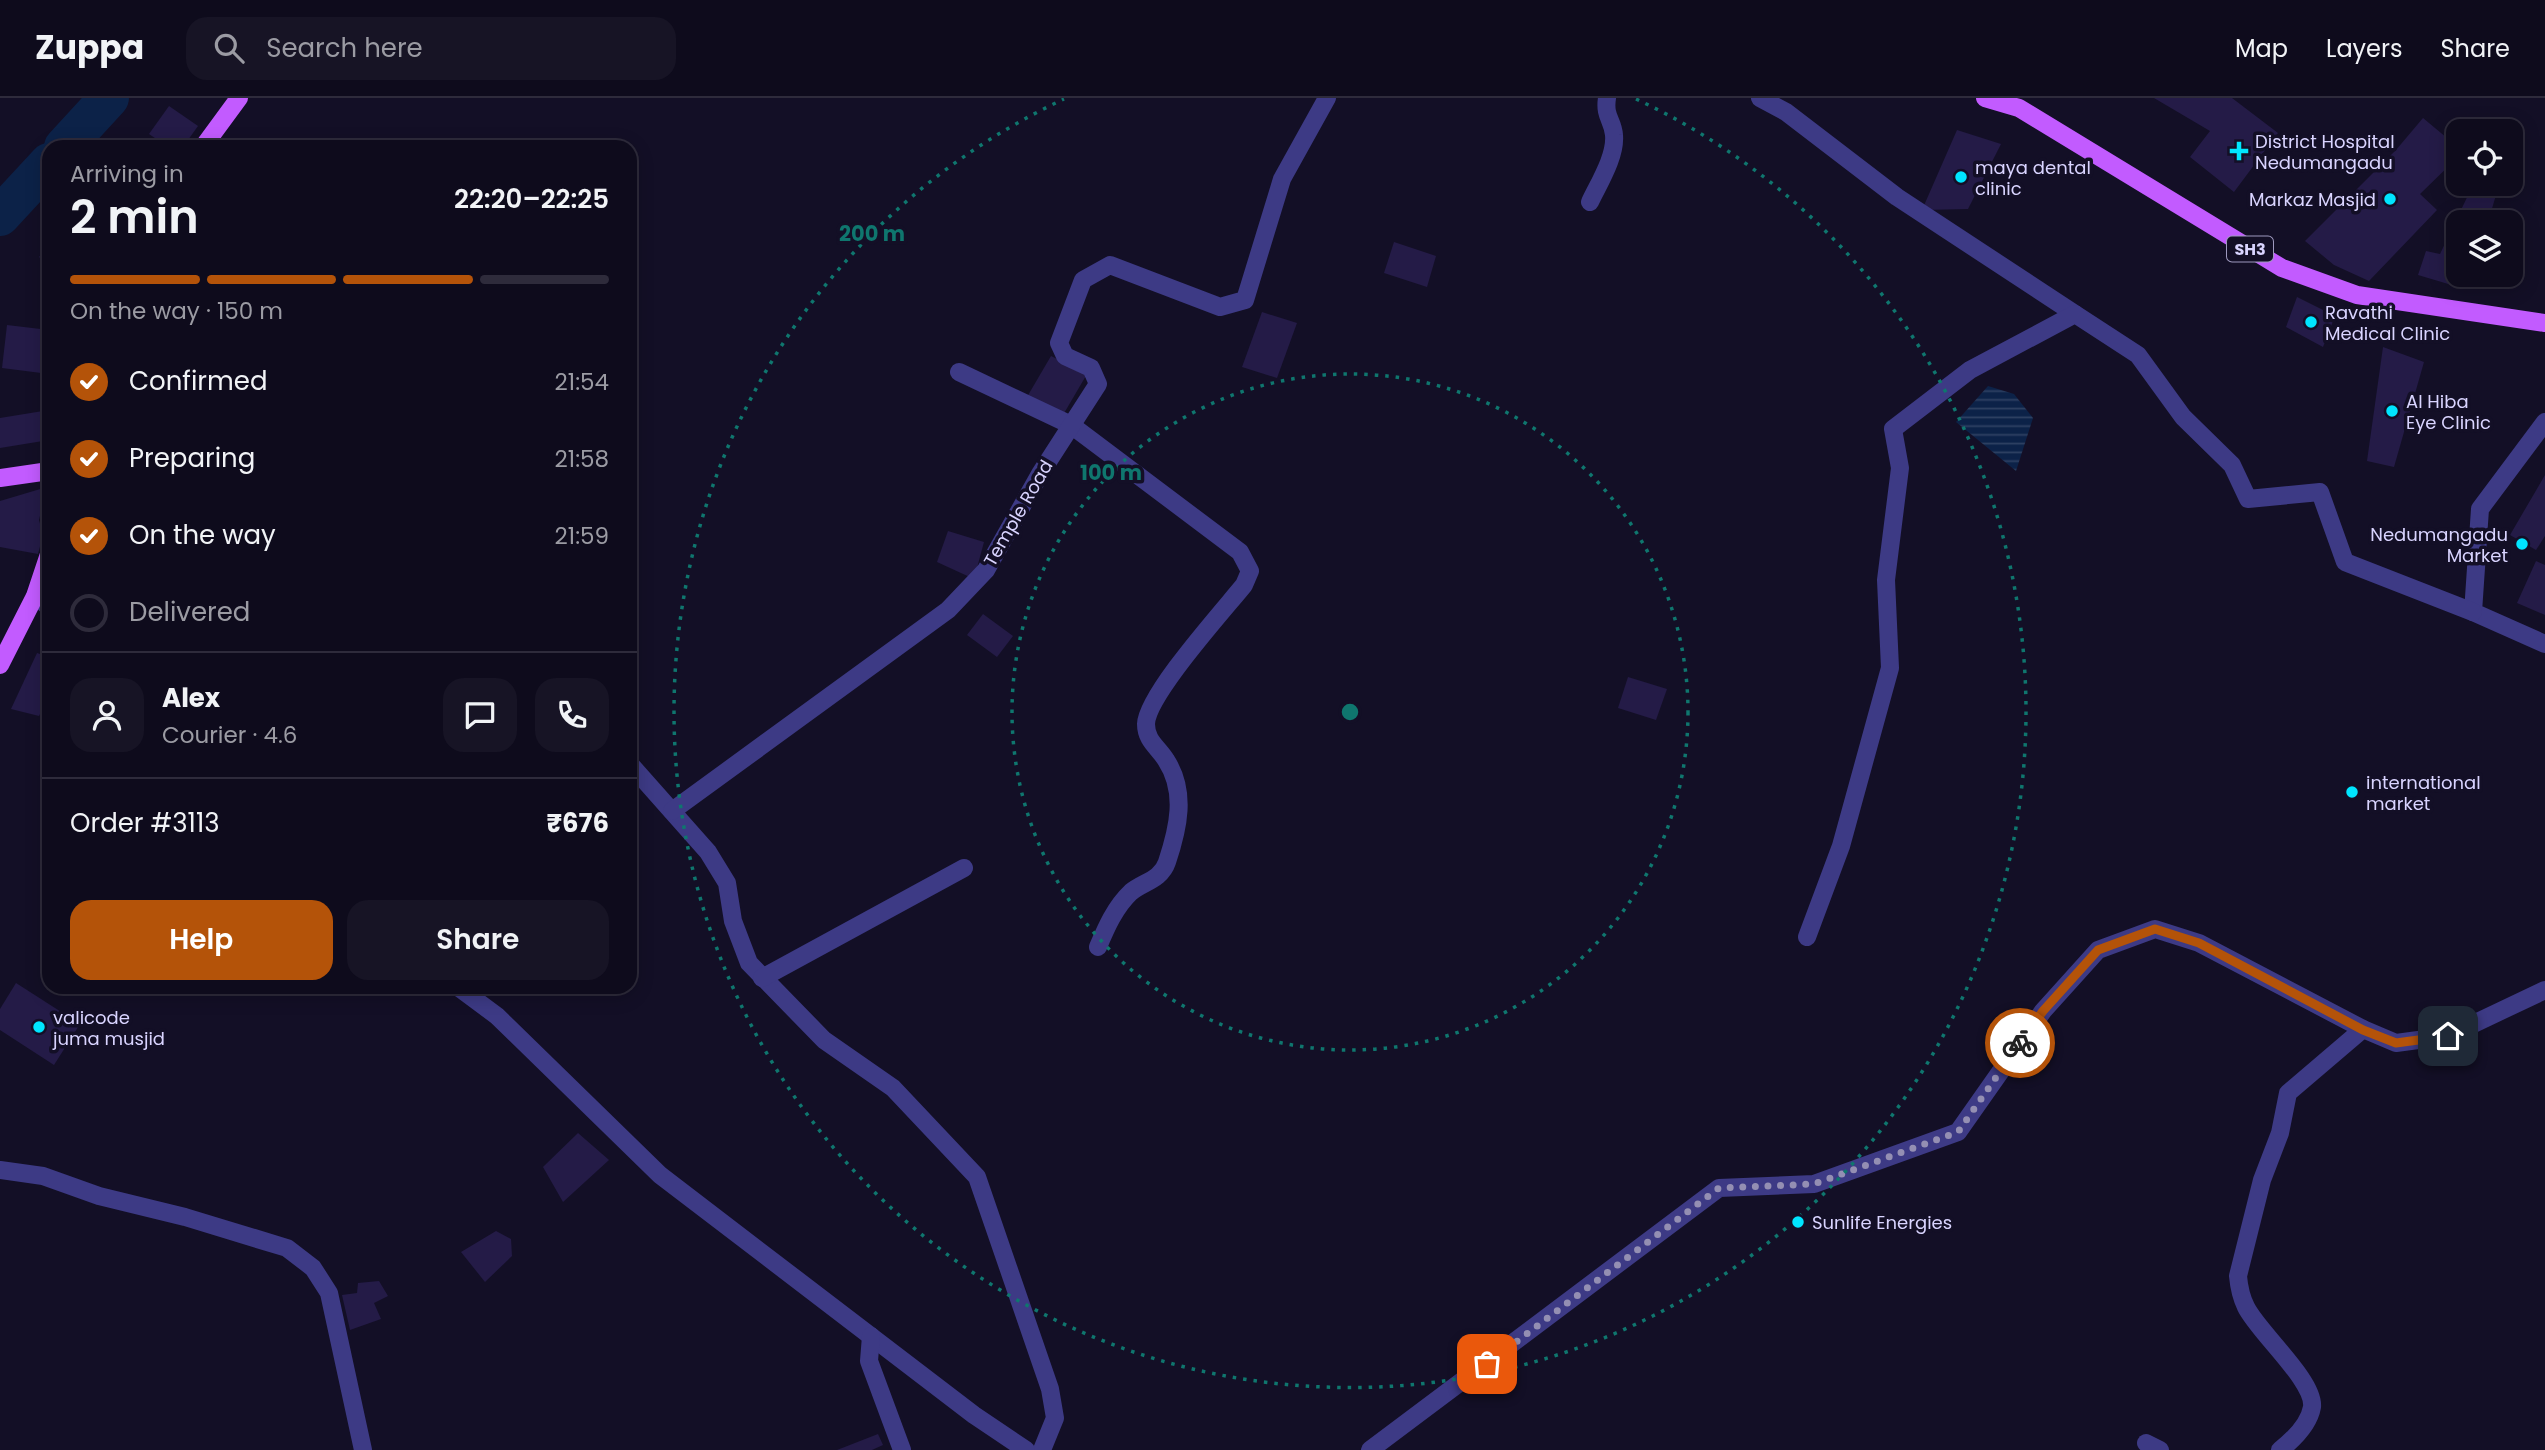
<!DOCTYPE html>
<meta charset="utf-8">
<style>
body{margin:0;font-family:Poppins,sans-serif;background:#171425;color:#f1f3f6;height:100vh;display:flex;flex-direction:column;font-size:26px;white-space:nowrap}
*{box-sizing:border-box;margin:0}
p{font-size:23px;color:#9b9ba3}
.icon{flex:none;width:38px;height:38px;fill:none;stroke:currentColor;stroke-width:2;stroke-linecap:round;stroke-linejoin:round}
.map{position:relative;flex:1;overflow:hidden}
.details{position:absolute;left:42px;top:42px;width:595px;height:854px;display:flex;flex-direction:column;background:#0e0b1c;border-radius:21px;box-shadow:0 4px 18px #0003,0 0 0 2px #2e2b3b}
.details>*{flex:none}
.controls{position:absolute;left:2446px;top:21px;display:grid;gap:14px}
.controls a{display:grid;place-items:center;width:77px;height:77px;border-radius:14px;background:#0e0b1c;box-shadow:0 4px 18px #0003,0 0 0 2px #2e2b3b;font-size:35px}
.pin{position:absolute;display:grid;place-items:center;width:60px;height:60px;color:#fff;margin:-30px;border-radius:14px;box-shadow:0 4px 10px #0006}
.courier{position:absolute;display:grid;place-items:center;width:70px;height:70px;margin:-35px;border:5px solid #b45309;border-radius:50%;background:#fff;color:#222;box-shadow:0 2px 9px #0007}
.summary em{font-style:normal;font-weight:600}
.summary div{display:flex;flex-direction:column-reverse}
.summary{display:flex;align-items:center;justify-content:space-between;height:119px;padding:0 28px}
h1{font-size:46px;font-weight:600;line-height:52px}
.bar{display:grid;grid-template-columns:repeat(4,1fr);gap:10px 7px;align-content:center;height:84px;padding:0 28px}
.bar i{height:9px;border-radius:5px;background:#2e2b3b}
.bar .selected{background:#b45309}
.bar p{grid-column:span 4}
.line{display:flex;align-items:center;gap:18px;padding:0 28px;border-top:2px solid #2e2b3b}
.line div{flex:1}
.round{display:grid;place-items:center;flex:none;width:74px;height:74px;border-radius:21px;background:#171425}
ol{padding:0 28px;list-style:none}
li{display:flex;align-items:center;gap:21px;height:77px}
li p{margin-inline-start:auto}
li .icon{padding:7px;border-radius:50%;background:#b45309;color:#fff;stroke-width:4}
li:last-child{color:#9b9ba3}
li i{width:38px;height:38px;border:4px solid #2e2b3b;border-radius:50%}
.primary-button{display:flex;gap:14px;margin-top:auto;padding:14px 28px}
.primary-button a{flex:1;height:80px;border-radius:21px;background:#b45309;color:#fff;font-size:28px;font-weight:600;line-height:80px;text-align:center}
.primary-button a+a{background:#171425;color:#f1f3f6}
header{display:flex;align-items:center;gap:42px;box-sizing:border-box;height:98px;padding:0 35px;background:#0e0b1c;border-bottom:2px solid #2e2b3b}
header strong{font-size:33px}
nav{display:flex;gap:38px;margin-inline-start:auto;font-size:24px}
.search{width:490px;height:63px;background:#171425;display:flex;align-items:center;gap:18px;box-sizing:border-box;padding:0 24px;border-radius:21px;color:#9b9ba3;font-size:26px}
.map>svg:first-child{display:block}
</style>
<header>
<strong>Zuppa</strong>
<div class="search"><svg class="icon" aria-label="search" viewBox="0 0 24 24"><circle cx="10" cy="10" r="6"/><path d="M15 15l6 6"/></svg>Search here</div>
<nav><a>Map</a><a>Layers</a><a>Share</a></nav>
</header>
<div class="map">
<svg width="2545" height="1352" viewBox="0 0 2545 1352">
<defs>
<pattern id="water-rules" width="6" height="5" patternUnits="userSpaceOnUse" patternTransform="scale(1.75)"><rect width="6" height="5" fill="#0c2248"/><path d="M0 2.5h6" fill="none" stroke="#2f4163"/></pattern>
</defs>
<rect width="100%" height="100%" fill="#130f26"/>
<!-- water -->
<path fill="url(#water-rules)" d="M1988 288 2014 296 2033 320 2016 373 1956 324Z"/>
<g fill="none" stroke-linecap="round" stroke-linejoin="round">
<!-- river -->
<g stroke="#0c2248" stroke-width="40">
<path d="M64 49 109 0"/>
<path d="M0 118 49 65"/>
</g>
</g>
<!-- building -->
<g fill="#241b47">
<path d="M2154 0H2232L2278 35 2234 94 2190 59 2210 33Z"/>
<path d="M169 8 198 28 183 49H168L149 36Z"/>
<path d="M2423 20 2459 50V58L2420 96 2437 112 2369 183 2334 167 2305 143 2396 52Z"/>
<path d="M1957 32 2001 46 1968 111 1922 112Z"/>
<path d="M2471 91 2496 97 2488 124H2459V177H2470L2465 191 2418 177 2426 153 2440 156Z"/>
<path d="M1394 144 1436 158 1427 189 1384 175Z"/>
<path d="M49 148V167L39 159Z"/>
<path d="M2297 199 2335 218 2323 249 2286 229Z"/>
<path d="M1262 214 1297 225 1277 280 1242 269Z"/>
<path d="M7 227 49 232V276L2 270Z"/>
<path d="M2383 249 2424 264 2394 369 2367 363Z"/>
<path d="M1051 258 1087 276 1063 317 1027 299Z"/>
<path d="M49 312V342L0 350V320Z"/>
<path d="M2545 377V438L2536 452 2510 437Z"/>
<path d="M47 389 39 422 43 437 38 456 0 449V403Z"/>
<path d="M948 433 984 444 974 481 937 464Z"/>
<path d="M2536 463 2545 467V517L2517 505Z"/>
<path d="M983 516 1013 538 997 559 967 537Z"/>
<path d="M37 555 49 559V598L39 618 11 611Z"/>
<path d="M1628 579 1667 591 1656 622 1618 610Z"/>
<path d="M16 885 80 926 54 967 0 932V911Z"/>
<path d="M578 1035 609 1062 563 1104 543 1069Z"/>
<path d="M496 1133 511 1141 512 1158 485 1184 461 1154Z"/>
<path d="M379 1183 388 1198 374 1205 381 1221 350 1232 342 1197 357 1195 358 1185Z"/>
<path d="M878 1336 883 1347 872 1352H837Z"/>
</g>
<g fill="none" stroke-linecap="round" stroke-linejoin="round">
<!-- minor -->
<g stroke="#3d3a85" stroke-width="18">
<path d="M1760 0 1786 14 1897 99 2075 216"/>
<path d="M1590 104C1599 85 1616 58 1614 37 1613 22 1604 19 1607 0"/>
<path d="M959 274 1071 327 1240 454 1250 473 1244 487C1223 513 1147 597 1146 626 1146 643 1158 649 1166 662 1187 694 1178 731 1167 764 1161 782 1143 784 1131 794 1115 809 1106 830 1098 849"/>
<path d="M2545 324 2480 411 2473 514 2545 546"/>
<path d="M35 498 49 509"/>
<path d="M630 666 708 754 727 785 733 823 749 865 824 942 893 990 977 1079 1050 1291 1055 1320 1042 1352"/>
<path d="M672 713 948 512 986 472 1040 376 1098 286 1091 270 1065 258 1059 245 1083 182 1110 167 1220 209 1245 202 1282 81 1327 0"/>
<path d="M1807 839 1841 748 1890 570 1886 482 1900 370 1893 331 1970 272 2075 216 2138 257 2183 319 2232 367 2248 401 2320 394 2345 464 2473 514"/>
<path d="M762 880 964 770"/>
<path d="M458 889 497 918 660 1077 974 1317 1026 1352"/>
<path d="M0 1072 43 1078 99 1098 185 1119 287 1150 313 1170 329 1195 363 1352"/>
<path d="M871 1238 869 1263 902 1352"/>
<path d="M2146 1345 2160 1352"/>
<path d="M1370 1352 1719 1090 1814 1086 1958 1034 2043 913 2098 852 2155 831 2199 845 2363 931 2396 945 2448 938 2545 892"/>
<path d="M2280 1352C2294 1341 2309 1326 2312 1309 2315 1283 2258 1234 2246 1209 2241 1199 2239 1189 2238 1178L2262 1082 2280 1035 2288 995 2363 931"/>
</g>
<!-- major -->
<g stroke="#c25bff" stroke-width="18">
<path d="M1985 0 2019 10 2282 170 2357 197 2545 225"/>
<path d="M203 49 239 0"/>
<path d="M0 380 49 373"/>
<path d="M0 567 35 498 49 456"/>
</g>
</g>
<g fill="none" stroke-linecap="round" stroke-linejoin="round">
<!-- done -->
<path stroke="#948fb3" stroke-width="7" stroke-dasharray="0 12.6" d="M1487 1266 1719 1090 1814 1086 1958 1034 2020 945"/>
<!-- route -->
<path stroke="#b45309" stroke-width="9" d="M2020 945 2043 913 2098 852 2155 831 2199 845 2363 932 2396 945 2448 938"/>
</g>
<!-- distance rings -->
<g fill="none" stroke="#0f766e" stroke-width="3.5" stroke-dasharray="3.5 7">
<circle cx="1350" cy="614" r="338"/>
<path d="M1636 1A676 676 0 1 1 1064 1"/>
</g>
<!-- markers -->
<g fill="#00e5ff" stroke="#130f26" stroke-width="2.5">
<path d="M2235.5 42.5h7v7h7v7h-7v7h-7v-7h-7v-7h7z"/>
<circle cx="1961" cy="79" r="7"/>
<circle cx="2390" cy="101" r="7"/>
<circle cx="2311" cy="224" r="7"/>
<circle cx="2392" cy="313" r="7"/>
<circle cx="2522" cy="446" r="7"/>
<circle cx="2352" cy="694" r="7"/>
<circle cx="39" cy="929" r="7"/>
<circle cx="1798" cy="1124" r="7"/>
</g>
<g text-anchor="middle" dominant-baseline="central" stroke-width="7" stroke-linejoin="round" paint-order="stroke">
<!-- shield labels -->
<rect fill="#130f26" stroke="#9e99be" stroke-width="2" x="2227" y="138.5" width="46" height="25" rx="5"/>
<g font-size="16" font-weight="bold" fill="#d9d4ff">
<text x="2250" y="151">SH3</text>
</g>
<!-- poi labels -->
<g font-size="18" fill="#d9d4ff" stroke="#130f26" text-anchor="start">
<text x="2255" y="43">District Hospital<tspan x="2255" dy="21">Nedumangadu</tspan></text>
<text x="1975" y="69">maya dental<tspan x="1975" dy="21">clinic</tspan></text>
<text x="2376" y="101" text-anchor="end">Markaz Masjid</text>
<text x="2325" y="214">Ravathi<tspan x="2325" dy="21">Medical Clinic</tspan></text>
<text x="2406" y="303">Al Hiba<tspan x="2406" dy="21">Eye Clinic</tspan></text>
<text x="2508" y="436" text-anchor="end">Nedumangadu<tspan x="2508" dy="21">Market</tspan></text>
<text x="2366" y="684">international<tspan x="2366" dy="21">market</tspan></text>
<text x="53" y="919">valicode<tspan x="53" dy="21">juma musjid</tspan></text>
<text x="1812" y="1124">Sunlife Energies</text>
</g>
<!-- street labels -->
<g font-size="18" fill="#d9d4ff" stroke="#130f26">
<text transform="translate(1018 415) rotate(-60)">Temple Road</text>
</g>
</g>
<circle cx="1350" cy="614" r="10" fill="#0f766e" stroke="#130f26" stroke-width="3.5"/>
<g font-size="21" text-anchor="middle" font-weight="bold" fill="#0f766e" stroke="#130f26" stroke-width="7" stroke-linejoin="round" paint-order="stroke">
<text x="872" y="143">200 m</text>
<text x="1111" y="382">100 m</text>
</g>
</svg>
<div class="controls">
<a><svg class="icon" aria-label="locate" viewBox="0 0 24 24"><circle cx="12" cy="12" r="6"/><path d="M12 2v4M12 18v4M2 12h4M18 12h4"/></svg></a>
<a><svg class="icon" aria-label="layers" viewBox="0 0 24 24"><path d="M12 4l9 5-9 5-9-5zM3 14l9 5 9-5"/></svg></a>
</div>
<div class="pin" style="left:1487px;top:1266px;background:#ea580c"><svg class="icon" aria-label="bag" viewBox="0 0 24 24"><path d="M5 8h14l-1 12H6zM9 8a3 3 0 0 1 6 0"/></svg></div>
<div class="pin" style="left:2448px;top:938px;background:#1f2937"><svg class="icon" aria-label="home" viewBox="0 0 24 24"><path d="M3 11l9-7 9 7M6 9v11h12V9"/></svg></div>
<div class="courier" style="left:2020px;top:945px"><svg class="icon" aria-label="bike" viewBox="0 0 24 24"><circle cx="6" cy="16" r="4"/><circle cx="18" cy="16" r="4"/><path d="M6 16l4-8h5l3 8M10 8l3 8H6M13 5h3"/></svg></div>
<section class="details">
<div class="summary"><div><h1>2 min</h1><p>Arriving in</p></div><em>22:20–22:25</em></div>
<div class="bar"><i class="selected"></i><i class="selected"></i><i class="selected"></i><i></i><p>On the way · 150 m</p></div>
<ol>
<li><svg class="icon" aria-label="check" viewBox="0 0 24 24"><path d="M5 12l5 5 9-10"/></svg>Confirmed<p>21:54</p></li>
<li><svg class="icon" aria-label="check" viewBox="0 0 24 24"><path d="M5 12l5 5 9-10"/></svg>Preparing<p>21:58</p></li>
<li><svg class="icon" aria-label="check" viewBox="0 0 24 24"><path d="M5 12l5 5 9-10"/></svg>On the way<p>21:59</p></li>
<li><i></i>Delivered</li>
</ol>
<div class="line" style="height:126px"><a class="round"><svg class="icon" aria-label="person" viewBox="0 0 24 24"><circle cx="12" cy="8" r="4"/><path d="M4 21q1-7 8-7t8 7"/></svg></a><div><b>Alex</b><p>Courier · 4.6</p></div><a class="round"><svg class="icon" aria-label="chat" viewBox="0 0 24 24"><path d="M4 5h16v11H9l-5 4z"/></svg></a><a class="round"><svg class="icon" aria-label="phone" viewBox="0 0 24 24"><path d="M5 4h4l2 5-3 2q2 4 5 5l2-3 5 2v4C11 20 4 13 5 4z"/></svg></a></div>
<div class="line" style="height:91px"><div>Order #3113</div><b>₹676</b></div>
<div class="primary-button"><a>Help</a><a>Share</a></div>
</section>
</div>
